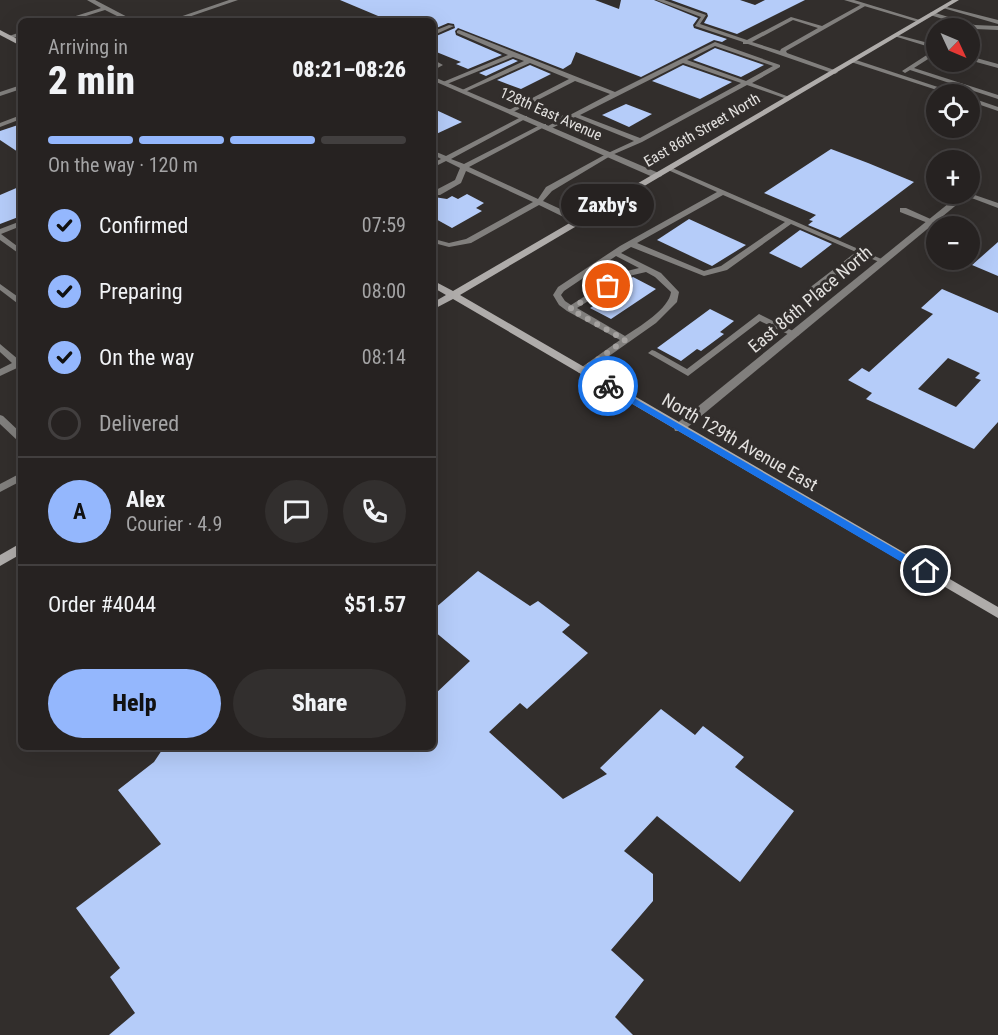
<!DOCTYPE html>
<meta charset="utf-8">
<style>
body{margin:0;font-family:"Roboto Condensed",sans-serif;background:#322f2e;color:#f1f3f6;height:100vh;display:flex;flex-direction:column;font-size:22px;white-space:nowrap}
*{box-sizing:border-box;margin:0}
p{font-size:20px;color:#a4a4a5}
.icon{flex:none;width:33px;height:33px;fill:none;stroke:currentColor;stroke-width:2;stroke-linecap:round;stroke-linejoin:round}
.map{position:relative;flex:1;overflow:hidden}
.panel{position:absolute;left:18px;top:18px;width:418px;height:732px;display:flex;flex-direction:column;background:#262221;border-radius:9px;box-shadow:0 6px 24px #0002,0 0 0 2px #423f3f}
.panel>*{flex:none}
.needle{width:39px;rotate:134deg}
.tools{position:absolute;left:926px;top:18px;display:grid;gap:12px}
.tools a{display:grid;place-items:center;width:54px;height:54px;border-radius:50%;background:#262221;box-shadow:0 6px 24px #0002,0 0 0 2px #423f3f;font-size:30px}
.pin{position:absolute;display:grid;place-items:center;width:51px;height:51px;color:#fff;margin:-26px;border:3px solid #fff;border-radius:50%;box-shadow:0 2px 6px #0007}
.courier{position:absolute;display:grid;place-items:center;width:60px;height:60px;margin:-30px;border:4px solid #1a73e8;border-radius:50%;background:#fff;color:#222;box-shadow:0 2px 8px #0007}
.bubble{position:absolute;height:42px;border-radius:21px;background:#262221;box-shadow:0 6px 24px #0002,0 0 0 2px #423f3f;font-size:20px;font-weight:800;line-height:42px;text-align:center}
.overview em{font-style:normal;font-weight:800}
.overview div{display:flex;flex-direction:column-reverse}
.overview{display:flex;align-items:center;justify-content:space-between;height:102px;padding:0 30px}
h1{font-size:39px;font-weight:800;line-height:45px}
.bar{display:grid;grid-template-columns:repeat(4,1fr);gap:9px 6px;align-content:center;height:72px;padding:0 30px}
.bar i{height:8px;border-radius:4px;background:#423f3f}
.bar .selected{background:#94b7fd}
.bar p{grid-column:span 4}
.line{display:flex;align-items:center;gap:15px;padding:0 30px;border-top:2px solid #423f3f}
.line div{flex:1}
.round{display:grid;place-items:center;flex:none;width:63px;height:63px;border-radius:32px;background:#322f2e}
ol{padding:0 30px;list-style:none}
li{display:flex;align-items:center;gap:18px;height:66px}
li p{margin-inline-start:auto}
li .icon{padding:6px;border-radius:50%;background:#94b7fd;color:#111;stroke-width:4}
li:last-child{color:#a4a4a5}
li i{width:33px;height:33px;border:3px solid #423f3f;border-radius:50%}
.primary-button{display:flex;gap:12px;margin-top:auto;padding:12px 30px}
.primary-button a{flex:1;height:69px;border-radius:36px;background:#94b7fd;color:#111;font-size:24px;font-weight:800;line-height:69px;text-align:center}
.primary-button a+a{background:#322f2e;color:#f1f3f6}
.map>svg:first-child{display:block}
</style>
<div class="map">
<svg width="998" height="1035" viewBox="0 0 998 1035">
<rect width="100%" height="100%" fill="#322e2c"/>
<!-- building -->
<g fill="#b5ccf9" fill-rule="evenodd">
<path d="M340 0H595L619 9 621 0H654L698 18 693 25 694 28 727 39 722 42 714 40 641 77 576 52 571 64 563 69 458 28 455 31 456 35 502 55 468 69 456 64 461 62 434 51V37L455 28 454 24 448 23 434 29V21H390Z"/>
<path d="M671 0H740L755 5 765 0H805L737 34 704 23 708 16 707 13Z"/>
<path d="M715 48 764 65 741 77 693 60Z"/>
<path d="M513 59 518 61 486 76 479 73Z"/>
<path d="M530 65 551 74 521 89 497 80Z"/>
<path d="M683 65 732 82 700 99 652 81Z"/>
<path d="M626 104 652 114 629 127 602 115Z"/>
<path d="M434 109 462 122 434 135Z"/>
<path d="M21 124V154L0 140V131Z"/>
<path d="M831 149 868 163 914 182 840 238 808 225 813 221 809 220 816 215 764 193Z"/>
<path d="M21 186V216L0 224V195Z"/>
<path d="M467 194 484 203 476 208 482 211 452 228 434 218V197L447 199 452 196 458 199Z"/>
<path d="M689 219 746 245 712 266 657 240Z"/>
<path d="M800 230 832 244 801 268 769 253Z"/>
<path d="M998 242V276L972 265Z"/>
<path d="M633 277 656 289 611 319 590 308 598 303 594 300Z"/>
<path d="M942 289 998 313V422L974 449 866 399 872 393 848 380 862 368 869 372 933 314 921 308ZM948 358 980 373 975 378 981 380 956 407 918 389Z"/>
<path d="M710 309 734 321 720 332 724 334 701 351 697 349 681 361 657 348Z"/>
<path d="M478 571 530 606 538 601 570 625 562 632 588 653 527 709 520 703 489 732 563 799 607 774 600 768 661 709 695 735 703 726 744 757 735 767 794 811 740 882 657 816 624 851 653 874V901L611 950 644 980 615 1017 633 1035H109L135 1013 110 977 120 968 76 908 161 844 118 790 154 762 164 747H434V695L470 661 434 631V609Z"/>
</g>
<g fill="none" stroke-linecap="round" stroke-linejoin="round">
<!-- path -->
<path stroke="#6f6c6a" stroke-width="2" stroke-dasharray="2 2" stroke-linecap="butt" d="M144 20 161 19"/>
<!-- service -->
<g fill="#817f7d" fill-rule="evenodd">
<path d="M656 0H664L706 15 700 24 747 40 791 17 822 26 862 4 867 5 786 51 787 53 837 71 838 72 835 74 748 44H743V42L695 26 701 17ZM793 20 818 28 781 49 780 51 752 42Z"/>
<path d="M943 6 998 20V24L943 8Z"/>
<path d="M932 12 975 25 998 26V30L975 29 930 15V13Z"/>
<path d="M449 25 454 26 434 35V31Z"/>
<path d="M459 30 615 92 715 42 780 65V67L752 83 792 98 787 99 747 85 642 142 612 155 552 191 543 201 582 219V223H576L539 205 471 243 449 247 434 243V239L449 243 466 239 533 202 466 171 461 183 440 195H434V191L455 180 460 168 446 161 434 167V162L441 159 434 155V151L446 156 523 116H527V118L451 159 464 164 542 124H546V126L469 167 538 199 546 187 608 153 634 141 575 117 552 128H548V126L561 119 527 105 513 112H509V110L569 79 530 63 465 92 460 91 524 61 513 57 447 84H443V82L508 55 457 33V31ZM715 46 773 66 746 81 687 60ZM683 63 741 83 640 138 580 115ZM575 81 610 94 566 117 532 103Z"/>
<path d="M894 34 936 45V49L894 36Z"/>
<path d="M936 49V54L914 68 998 95V99L910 70 905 73 902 71Z"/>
<path d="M969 56 998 64V68L969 60Z"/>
<path d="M853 59 956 93 957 94H949L851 62V60Z"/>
<path d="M434 60 443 65 434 70V66L435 65 434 64Z"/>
<path d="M969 97 998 107V111L969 101Z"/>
<path d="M21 115V119L0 127V123Z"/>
<path d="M670 167 886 261 882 263 862 255 811 293H808V289L856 252 791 224 727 270 704 276 631 247 621 253 661 273 679 292 677 302 656 323 585 373H579L577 371 579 369 620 340 567 311 559 305 553 295 558 287 620 246 717 192 668 170V168ZM723 195 785 222 721 266 704 271 637 243ZM616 256 639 268 623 272 571 305 565 301 561 295 564 291ZM646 272 655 277 671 292C669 309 639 327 625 336L577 308 629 276Z"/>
<path d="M969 193 998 203V208L961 194Z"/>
<path d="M900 208H906L935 221 928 223 900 212Z"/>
<path d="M21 221V226L1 234 21 249V255L0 240V229Z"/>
<path d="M0 284 21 299V306L0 290Z"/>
<path d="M759 314 799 334 798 336H792L760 321 688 376 648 353 652 350 655 351 687 369Z"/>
<path d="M0 344 19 360 21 359V369L17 368 0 376V369L12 363 0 352Z"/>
<path d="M0 415 3 416 21 433V442L18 441 0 424Z"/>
<path d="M21 473V481L0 492V484Z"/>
</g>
<!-- minor -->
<g fill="#817f7d" fill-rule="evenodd">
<path d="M87 0H95L135 21H127L105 10 70 21H60L101 8Z"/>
<path d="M229 0H238L177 21H168Z"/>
<path d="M844 0H854L923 21 918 22Z"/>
<path d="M21 32V36L9 39 6 37Z"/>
<path d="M434 77 661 174 662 176 655 178 434 81Z"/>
<path d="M21 85V89L0 96V92Z"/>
<path d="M959 195 966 197 683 431H675L674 428 675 425Z"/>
</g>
<!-- secondary -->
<g fill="#afacaa" fill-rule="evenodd">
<path d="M952 0H959L460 295 998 607V618L453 299 434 309V302L446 295 434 288V281L453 291Z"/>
<path d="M0 30 21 41V46L0 35Z"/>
<path d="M21 543V554L0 566V555Z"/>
</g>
</g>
<!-- route -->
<path fill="#1a73e8" d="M608 383 930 569V574H922L605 388V384Z"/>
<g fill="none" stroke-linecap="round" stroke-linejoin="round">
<!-- done -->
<path stroke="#a5a2a0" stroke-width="6" stroke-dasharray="0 10.8" d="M608 286 570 309 625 340 582 371 608 386"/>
</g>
<g text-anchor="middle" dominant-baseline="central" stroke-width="6" stroke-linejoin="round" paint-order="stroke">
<!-- far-street labels -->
<g font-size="15" fill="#e3e1df" stroke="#322e2c">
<text transform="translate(551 114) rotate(24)">128th East Avenue</text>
<text transform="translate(702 130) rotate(-30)">East 86th Street North</text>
</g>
<!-- street labels -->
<g font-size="18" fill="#e3e1df" stroke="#322e2c">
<text transform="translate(810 299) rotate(-40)">East 86th Place North</text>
<text transform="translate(740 442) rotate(30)">North 129th Avenue East</text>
</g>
</g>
</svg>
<div class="tools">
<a><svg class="needle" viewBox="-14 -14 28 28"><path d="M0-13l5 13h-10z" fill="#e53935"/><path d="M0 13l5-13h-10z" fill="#a4a4a5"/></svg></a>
<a><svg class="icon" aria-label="locate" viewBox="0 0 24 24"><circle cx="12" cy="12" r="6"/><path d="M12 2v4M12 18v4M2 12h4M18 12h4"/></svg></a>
<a>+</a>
<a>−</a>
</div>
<div class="pin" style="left:608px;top:286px;background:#ea580c"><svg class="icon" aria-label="bag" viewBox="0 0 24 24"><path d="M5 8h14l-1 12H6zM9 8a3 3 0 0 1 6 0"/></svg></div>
<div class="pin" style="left:926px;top:571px;background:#1f2937"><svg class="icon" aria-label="home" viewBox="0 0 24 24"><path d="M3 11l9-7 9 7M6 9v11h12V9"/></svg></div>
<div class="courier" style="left:608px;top:386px"><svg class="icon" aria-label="bike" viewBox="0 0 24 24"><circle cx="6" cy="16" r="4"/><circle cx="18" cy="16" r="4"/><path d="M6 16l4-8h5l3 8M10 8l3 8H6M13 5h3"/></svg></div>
<div class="bubble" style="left:561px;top:184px;width:93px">Zaxby's</div>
<section class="panel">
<div class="overview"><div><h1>2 min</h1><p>Arriving in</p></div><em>08:21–08:26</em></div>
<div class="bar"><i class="selected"></i><i class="selected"></i><i class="selected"></i><i></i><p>On the way · 120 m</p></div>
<ol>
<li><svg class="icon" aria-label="check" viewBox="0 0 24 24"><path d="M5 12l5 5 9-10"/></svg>Confirmed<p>07:59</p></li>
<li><svg class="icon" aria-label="check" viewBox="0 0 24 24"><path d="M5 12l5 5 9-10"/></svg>Preparing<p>08:00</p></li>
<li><svg class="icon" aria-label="check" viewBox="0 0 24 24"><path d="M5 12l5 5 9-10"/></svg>On the way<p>08:14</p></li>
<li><i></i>Delivered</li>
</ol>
<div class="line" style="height:108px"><b class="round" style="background:#94b7fd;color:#111">A</b><div><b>Alex</b><p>Courier · 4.9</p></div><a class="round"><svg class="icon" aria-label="chat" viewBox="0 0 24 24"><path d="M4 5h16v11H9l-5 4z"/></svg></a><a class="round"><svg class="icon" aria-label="phone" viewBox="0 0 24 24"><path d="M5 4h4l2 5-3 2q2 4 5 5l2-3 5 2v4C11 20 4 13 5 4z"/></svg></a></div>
<div class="line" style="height:78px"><div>Order #4044</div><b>$51.57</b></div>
<div class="primary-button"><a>Help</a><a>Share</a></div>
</section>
</div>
